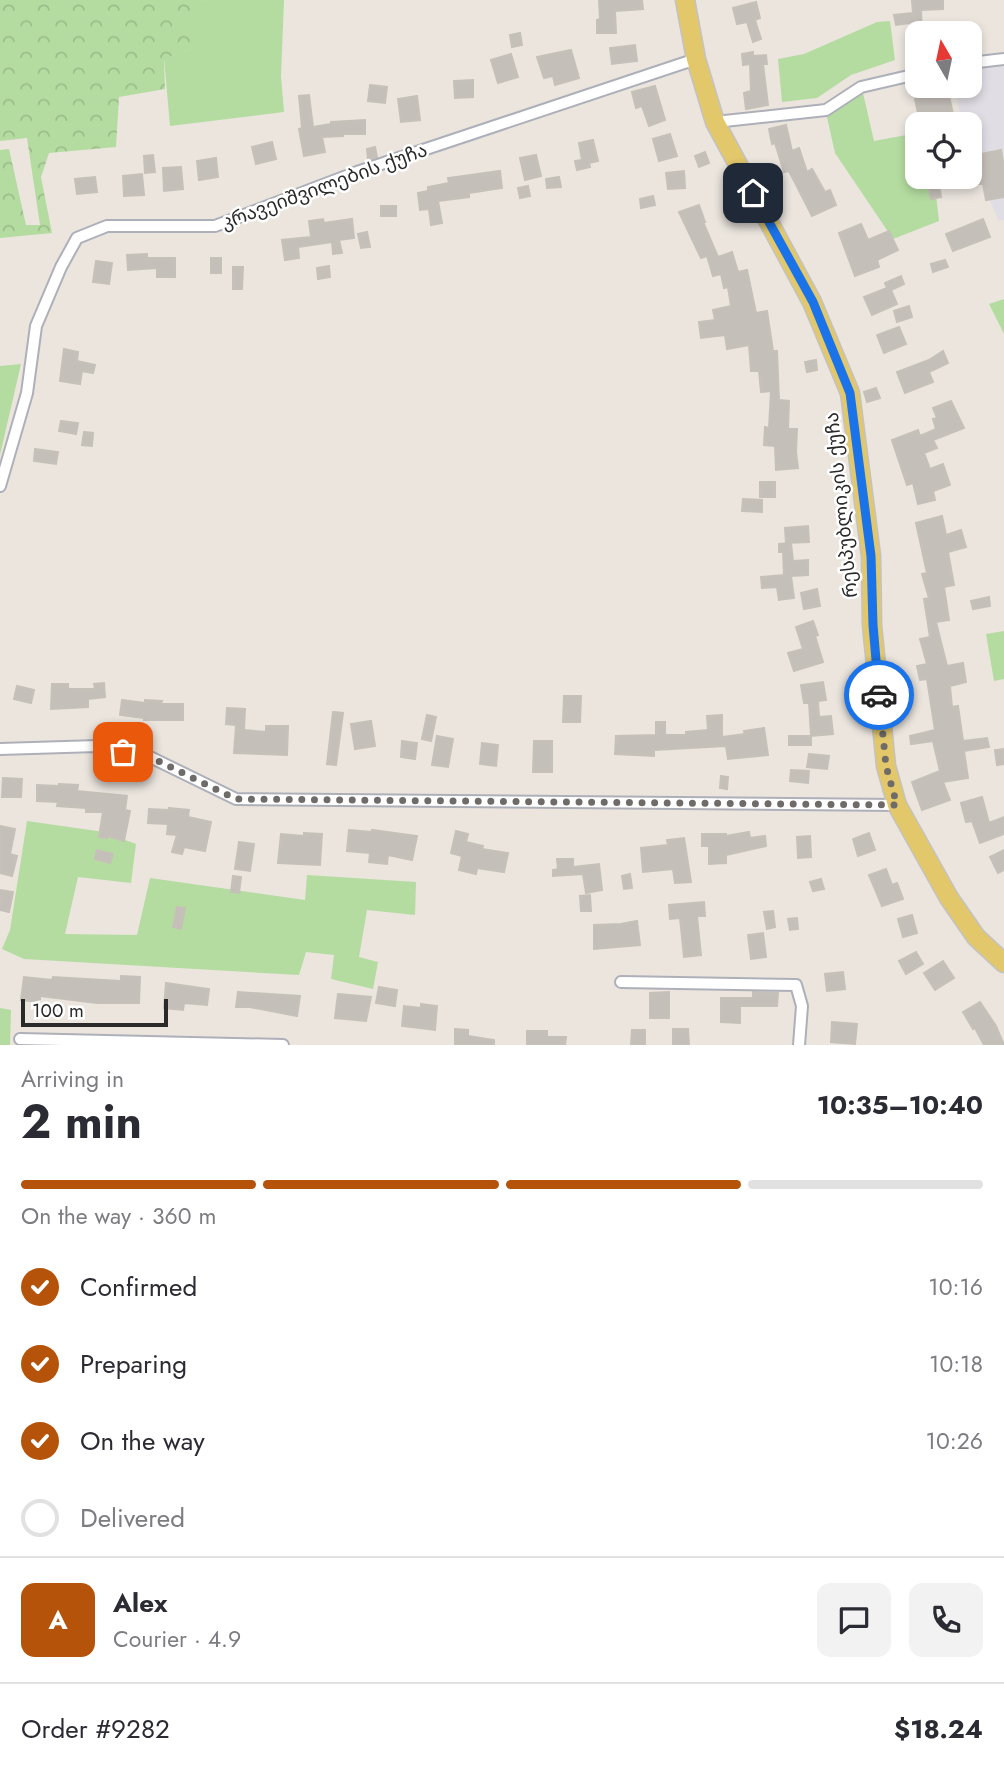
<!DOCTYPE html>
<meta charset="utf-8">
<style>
body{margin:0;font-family:Jost,"Noto Sans Georgian",sans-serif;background:#f2f2f3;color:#2b2b33;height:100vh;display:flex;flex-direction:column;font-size:26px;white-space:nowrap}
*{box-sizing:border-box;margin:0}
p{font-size:23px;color:#7c7c81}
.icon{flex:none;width:38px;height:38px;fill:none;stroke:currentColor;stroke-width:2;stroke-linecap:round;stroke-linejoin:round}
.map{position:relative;height:1045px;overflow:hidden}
.panel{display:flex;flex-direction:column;background:#fff;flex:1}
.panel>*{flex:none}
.needle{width:46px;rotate:351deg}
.buttons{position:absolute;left:905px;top:21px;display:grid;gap:14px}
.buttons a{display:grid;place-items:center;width:77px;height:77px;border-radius:14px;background:#fff;box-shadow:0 4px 10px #0003;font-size:35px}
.scale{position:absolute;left:21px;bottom:18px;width:147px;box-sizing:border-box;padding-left:7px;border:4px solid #2a2a2a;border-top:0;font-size:19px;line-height:24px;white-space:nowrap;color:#2a2a2a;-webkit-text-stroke:5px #fff;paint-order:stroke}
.pin{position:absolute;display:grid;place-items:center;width:60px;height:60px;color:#fff;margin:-30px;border-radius:14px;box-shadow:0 4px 10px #0006}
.courier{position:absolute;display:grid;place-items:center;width:70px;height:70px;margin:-35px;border:5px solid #1a73e8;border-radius:50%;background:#fff;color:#222;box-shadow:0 2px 9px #0007}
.summary em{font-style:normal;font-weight:700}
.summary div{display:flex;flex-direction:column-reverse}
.summary{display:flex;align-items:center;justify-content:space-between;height:119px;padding:0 21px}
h1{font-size:46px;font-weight:700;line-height:52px}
.bar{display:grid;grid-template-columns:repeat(4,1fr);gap:10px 7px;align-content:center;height:84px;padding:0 21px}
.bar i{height:9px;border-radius:5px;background:#e1e1e2}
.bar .selected{background:#b45309}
.bar p{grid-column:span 4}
.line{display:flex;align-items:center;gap:18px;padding:0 21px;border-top:2px solid #e1e1e2}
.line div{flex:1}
.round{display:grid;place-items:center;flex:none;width:74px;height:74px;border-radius:14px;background:#f2f2f3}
ol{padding:0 21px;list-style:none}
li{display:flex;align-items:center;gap:21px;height:77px}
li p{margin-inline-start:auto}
li .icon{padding:7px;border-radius:50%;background:#b45309;color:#fff;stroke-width:4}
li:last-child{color:#7c7c81}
li i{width:38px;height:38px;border:4px solid #e1e1e2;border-radius:50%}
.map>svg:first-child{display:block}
</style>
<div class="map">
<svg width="1004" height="1045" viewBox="0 0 1004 1045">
<defs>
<pattern id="forest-crowns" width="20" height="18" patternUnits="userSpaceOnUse" patternTransform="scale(1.75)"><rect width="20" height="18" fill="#b4dca0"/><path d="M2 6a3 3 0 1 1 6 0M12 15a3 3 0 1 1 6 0" fill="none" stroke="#9bbd8a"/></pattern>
</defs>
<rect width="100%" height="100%" fill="#ebe5de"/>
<!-- industrial -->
<path fill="#e0dee4" d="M1004 65V220L999 221 970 155V124H962L954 86H970V69Z"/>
<!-- forest -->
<path fill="url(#forest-crowns)" d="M0 0H204L192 4V49L164 59 165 89 119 97 116 147 49 153 41 177 52 233 0 238V150L9 149 26 225H40L27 138 0 141Z"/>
<!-- garden -->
<g fill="#b4dca0">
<path d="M204 0H284L281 76 284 112 170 126 164 58 192 49V3Z"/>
<path d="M890 21 895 60 851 75 817 98 782 102 778 59 804 54 877 22Z"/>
<path d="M863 93 874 141 917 133V177H934L939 221 893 239 835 153 826 113Z"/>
<path d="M1004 299V334L989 304Z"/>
<path d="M21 364 0 455V366Z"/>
<path d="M1004 631V679L994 681 986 634Z"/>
<path d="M27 821 104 832 136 844 131 883 78 877 65 934 137 935 150 878 305 900 307 875 416 882 415 915 367 910 359 957 378 962 373 989 331 979 334 955 306 952 299 975 24 959 2 949 10 930Z"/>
<path d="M0 1008 11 1010 10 1045H0Z"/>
</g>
<!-- building -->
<g fill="#c4bfb9" stroke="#c6c1b8" stroke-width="2">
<path d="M599 0H642L643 9 615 11 616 33H597V20L600 19Z"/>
<path d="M912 0H943V9L921 10 922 33H911L910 23 896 25 894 15 913 13Z"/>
<path d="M756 2 760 18 755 20 761 39 753 42 747 22 737 24 733 8Z"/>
<path d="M520 33 522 45 512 47 510 35Z"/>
<path d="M635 45 637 61 612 64 610 48Z"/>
<path d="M571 50 579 78 555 85 553 76 544 78 537 57Z"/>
<path d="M753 52V56L766 55 767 64H763L768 105 746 109 744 93 751 91 750 64 743 65 742 54Z"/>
<path d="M511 54 518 77 498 83 491 60Z"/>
<path d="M473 80V97L455 98 454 81Z"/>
<path d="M370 85 387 87 385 103 368 101Z"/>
<path d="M655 86 665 120 649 126 642 106 636 108 632 92Z"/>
<path d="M935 86H947L954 119 936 124 935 120 920 123 915 99 937 94Z"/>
<path d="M309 95 313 127 331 124V122L365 120V134H343V136L322 137 325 152 304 156 299 129 302 128 299 96Z"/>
<path d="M417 96 420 120 401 122 398 99Z"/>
<path d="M786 125 792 151 799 148 807 172 812 169 825 192 830 190 836 205 812 216 789 171 784 172 775 143 772 144 769 129Z"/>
<path d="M670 134 677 156 659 161 653 139Z"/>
<path d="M593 140 598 161 589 163 590 167 577 170 575 161 582 160 579 143Z"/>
<path d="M272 142 276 159 256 164 252 147Z"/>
<path d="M375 147 377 157 368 160 367 149Z"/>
<path d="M1001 150 1004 166V197L986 200 983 184H955V177H970V158H982L981 154Z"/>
<path d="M705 152 709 163 699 167 695 156Z"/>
<path d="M153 155 155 172 145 173 144 156Z"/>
<path d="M536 155 541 176 525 180 520 158Z"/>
<path d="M216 158 218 177 199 180 197 161Z"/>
<path d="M181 167 183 189 164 191 163 168Z"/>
<path d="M500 171 502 188 469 193V197L438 201 442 223 431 225 429 209 420 210 418 193 428 191V187L449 183 448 178Z"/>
<path d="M684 171 685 188 668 189 666 173Z"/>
<path d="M142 174 144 195 124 196 123 176Z"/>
<path d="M95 177 97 192 77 194 75 179Z"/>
<path d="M559 177 561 187 547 188 546 179Z"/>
<path d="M938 180 941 197 931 199 928 182Z"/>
<path d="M528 186 530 196 520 198 518 188Z"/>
<path d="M653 196 655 205 641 208 640 199Z"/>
<path d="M699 205 705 222H703L718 257 732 252 738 272 747 270 756 313 767 311 773 351H777L779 400 789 401 788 429H797L796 452 798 468 776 470 775 446 764 445 765 427 769 428 771 391 761 392 759 371H751L749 345 727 349 725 335 701 338 699 322 715 320 713 310 731 306 728 287 724 288 721 274 713 276 707 256 701 258 679 212Z"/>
<rect x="381" y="206" width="15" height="10"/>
<path d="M323 219 324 223 352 219 354 238 339 240 342 253 333 254 332 242 298 247 299 258 285 260 282 240 311 237 309 221Z"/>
<path d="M983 219 990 237 953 251 946 234Z"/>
<path d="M861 224 868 240 889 231 898 250 877 260 879 267 855 276 839 233Z"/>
<path d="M367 232 370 247 361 248 358 234Z"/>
<path d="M147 254V258H175V277H157V268L128 270 127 255Z"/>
<rect x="211" y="258" width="10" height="15"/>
<path d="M945 260 948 267 933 272 931 264Z"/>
<path d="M96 261 112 263 109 284 93 282Z"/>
<path d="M329 266 330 277 318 279 317 268Z"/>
<path d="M233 267H243L242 289H233Z"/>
<path d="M901 276 904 284 891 290 897 304 872 315 864 297 887 288 885 283Z"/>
<path d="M909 306 912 317 897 322 894 311Z"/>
<path d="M899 327 906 344 884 353 877 335Z"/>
<path d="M64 349 78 352 77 361 95 365 93 373 82 371 80 384 60 381Z"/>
<path d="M943 351 948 363 929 372 933 382 905 393 897 372 929 360Z"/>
<path d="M816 360 817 370 807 372 805 362Z"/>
<path d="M876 388 880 398 867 402 864 392Z"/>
<path d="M951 401 964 428 933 440 937 448 924 453 930 469 943 464 950 485 933 491 935 500 918 504 913 483 907 485 892 440 918 430 920 436 936 429 933 419 937 418 933 408Z"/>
<path d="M61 421 78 423 76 434 59 431Z"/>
<path d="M84 432 93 433 92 446 82 445Z"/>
<path d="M35 449 58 452 56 464 34 461Z"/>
<rect x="760" y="482" width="15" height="15"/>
<path d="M743 499 762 500V512L742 511Z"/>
<path d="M942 516 946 535 961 530 966 547 948 552 954 585 944 587 949 620 936 622 947 666 963 663 966 682 950 686 952 707 958 706 963 741 987 738 989 747 964 751 968 778 943 782 950 800 922 810 912 782 940 771 933 741 911 744 910 736 935 730 927 679 920 680 917 666 927 664 920 639 930 637 924 599 929 598 922 574 927 573 916 523Z"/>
<path d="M808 526 809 542 786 543 785 528Z"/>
<path d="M791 543 793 561 808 560V575L791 576 794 598 779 600 777 587 762 588 761 577 784 575 783 552H779V544Z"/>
<path d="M817 589 820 606 804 609 801 593Z"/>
<path d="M989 597 990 606 973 609 971 601Z"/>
<path d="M813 621 818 635 815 636 823 662 794 671 788 653 803 649 796 627Z"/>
<path d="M823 682 826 700 818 701 819 717 831 716 833 734 811 736 809 703H804L801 685Z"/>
<path d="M104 683 105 697 88 699V707L51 709 52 684H68V689H95L94 684Z"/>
<path d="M17 686 34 690 31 703 14 699Z"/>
<path d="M564 696H581L580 722H563Z"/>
<path d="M122 700 145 703V700L162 701 161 704H183V720H144V718L120 715Z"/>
<path d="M227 708 245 709 244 730 266 732V726H288L287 755 234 753 236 725 226 724Z"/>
<path d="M333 712 343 713 336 765 327 764Z"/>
<path d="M427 715 436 717 431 741 422 739Z"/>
<path d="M722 715V737L745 734 744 731 764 728 768 755 728 759 726 746 654 750V756L615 754 616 736 656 735V722H665V735H686V732L708 730 707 716Z"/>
<path d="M371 721 375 746 355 749 351 724Z"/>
<path d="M437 736 453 739 448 767 432 765Z"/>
<rect x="789" y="736" width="22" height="9"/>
<path d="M402 741 417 743 415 759 401 757Z"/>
<path d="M534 741H552V772H533Z"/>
<path d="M482 743 498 745 496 766 480 764Z"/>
<path d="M1003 749 1004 764 997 765 995 750Z"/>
<path d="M809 754 829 756 827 769 807 767Z"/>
<path d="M791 770 809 771 808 783 790 781Z"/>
<path d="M721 776 728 777 727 789 720 788Z"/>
<path d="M3 778 22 779 21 797H2Z"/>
<path d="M59 784 78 785 77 791 127 796 125 810 130 811 124 841 107 836V838L99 837 103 812H86V808L57 806 58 802 37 801V785L59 786Z"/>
<path d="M982 797 989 823 1004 817V834L980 843 972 821 966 822 961 803Z"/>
<path d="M169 808 189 810 188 817 211 822 205 851 184 847 182 854 172 852 177 835 167 834 168 824 148 823 149 809 169 810Z"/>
<path d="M0 826 15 829 10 854 17 856 12 876 0 873Z"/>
<path d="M349 830 372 832V830L417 836 412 860 388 855 387 864 369 862 370 853 347 851Z"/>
<path d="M456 831 468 834 466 842 483 846 482 849 508 853 504 872 477 868 476 874 459 870 462 856 451 853Z"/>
<path d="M749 832 750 838 765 836 766 846 726 855V863L709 864V846H702V834H726V836Z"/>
<path d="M304 833 322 834 320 865 278 863 281 834 304 836Z"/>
<path d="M869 833 875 850 858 856 853 839Z"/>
<path d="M810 836 811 857 798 858 797 837Z"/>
<path d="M684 838 691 882 675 883 673 869 643 872 641 848 668 845 667 840Z"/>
<path d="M239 842 254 844 250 871 235 869Z"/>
<path d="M97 850 113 854 110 863 95 859Z"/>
<path d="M1004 850V870L998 873 990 857Z"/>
<path d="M557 859H573V867L599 864 602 890 586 893 583 874 553 876V870L558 869Z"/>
<path d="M886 869 892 885 897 883 903 899 882 906 869 875Z"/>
<path d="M630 874 632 888 624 889 622 876Z"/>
<path d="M233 876 241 877 239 893 231 892Z"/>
<path d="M821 879 824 889 813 891 810 882Z"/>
<path d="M0 890 13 892 9 912 0 910Z"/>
<path d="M590 895 591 911H581L580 896Z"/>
<path d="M704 902 705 916H697L701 955 684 957 680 918 670 919 669 905Z"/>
<path d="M177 907 185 908 181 929 173 927Z"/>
<path d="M773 911 775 927 767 929 764 912Z"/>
<path d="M912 915 917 933 903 937 898 919Z"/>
<path d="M797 918 798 929 790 930 788 919Z"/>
<path d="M637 921 640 945 594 949V925L621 924Z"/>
<path d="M763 933 766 957 751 959 748 935Z"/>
<path d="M916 952 923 964 906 974 899 961Z"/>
<path d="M943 961 954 978 935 990 924 973Z"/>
<path d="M843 972 845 989 827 991 825 974Z"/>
<path d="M121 976 140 977 139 1003H97L40 996V1002L21 1000 24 977 52 980 53 977 121 981Z"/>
<path d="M166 983 209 989 207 1005 184 1003 183 1010 164 1008Z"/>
<path d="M379 987 397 990 395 1006 376 1003Z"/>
<path d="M238 992 300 996 297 1016 250 1007H236Z"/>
<path d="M669 992V1018H650V993Z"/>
<path d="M753 992 778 993 777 1006H740V1023L721 1022V998H753Z"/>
<path d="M338 994 371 997 366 1021 335 1018Z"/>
<path d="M980 1002 996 1026 1004 1045H984L975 1028 973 1029 963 1012Z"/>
<path d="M421 1004 437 1006 435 1030 402 1026 404 1006 421 1008Z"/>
<path d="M832 1022 857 1024 855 1044 831 1042Z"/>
<path d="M455 1029 468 1030V1036L494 1040V1045H455Z"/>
<path d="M673 1029H688L689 1045H673Z"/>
<path d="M632 1030H645V1045H631Z"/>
<path d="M527 1031H547V1037H566L565 1045H527Z"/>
</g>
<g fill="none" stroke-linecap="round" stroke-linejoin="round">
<defs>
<g id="street">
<path d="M970 63 1004 59"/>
<path d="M715 122 826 110 861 87 917 74"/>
<path d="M0 486 27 393 36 326 61 267 77 238 107 226H215L357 172 696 59"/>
<path d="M0 749 97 746 150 757 236 799 897 805"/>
<path d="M621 982 796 985 802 1006 799 1045"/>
<path d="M20 1039 283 1045"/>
</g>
<path id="primary" d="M685 0 696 59 715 122 812 302 850 393 871 556 872 625 886 766 897 805 949 898 976 937 1004 963"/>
</defs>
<!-- street casing -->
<use href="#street" stroke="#aeb0b9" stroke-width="14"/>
<!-- primary casing -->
<use href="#primary" stroke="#c3c3c3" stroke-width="21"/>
<!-- street -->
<use href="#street" stroke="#fff" stroke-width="10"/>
<!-- primary -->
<use href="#primary" stroke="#e2c76b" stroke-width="18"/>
</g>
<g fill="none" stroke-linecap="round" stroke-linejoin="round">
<!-- done -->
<path stroke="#6e6b69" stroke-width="7" stroke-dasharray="0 12.6" d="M123 752 150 757 236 799 897 805 886 766 879 695"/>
<!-- route -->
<path stroke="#1a73e8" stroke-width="9" d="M753 193 813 302 850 393 871 556 873 625 879 695"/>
</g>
<g text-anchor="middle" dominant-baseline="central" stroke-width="5" stroke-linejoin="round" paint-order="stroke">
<!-- street labels -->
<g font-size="19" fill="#2a2a2a" stroke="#fff">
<text transform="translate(324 186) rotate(-20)">კრავეიშვილების ქუჩა</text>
<text transform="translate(841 505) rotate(-96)">რესპუბლიკის ქუჩა</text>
</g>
</g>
</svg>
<div class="buttons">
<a><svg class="needle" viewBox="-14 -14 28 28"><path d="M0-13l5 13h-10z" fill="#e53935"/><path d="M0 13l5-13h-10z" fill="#7c7c81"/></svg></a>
<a><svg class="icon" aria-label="locate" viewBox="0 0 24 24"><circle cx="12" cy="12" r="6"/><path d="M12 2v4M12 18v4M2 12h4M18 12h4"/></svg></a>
</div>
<div class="scale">100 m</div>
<div class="pin" style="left:123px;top:752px;background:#ea580c"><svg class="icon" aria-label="bag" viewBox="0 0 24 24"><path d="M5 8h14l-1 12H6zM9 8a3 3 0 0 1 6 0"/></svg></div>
<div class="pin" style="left:753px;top:193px;background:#1f2937"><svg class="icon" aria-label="home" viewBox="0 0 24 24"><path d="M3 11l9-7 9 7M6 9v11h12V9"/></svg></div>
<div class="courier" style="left:879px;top:695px"><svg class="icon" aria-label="car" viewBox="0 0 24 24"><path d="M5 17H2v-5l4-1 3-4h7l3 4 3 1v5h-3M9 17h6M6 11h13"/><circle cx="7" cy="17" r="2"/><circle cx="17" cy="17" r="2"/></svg></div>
</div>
<section class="panel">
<div class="summary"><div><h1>2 min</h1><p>Arriving in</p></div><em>10:35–10:40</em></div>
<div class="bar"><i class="selected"></i><i class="selected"></i><i class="selected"></i><i></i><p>On the way · 360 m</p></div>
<ol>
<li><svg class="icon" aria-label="check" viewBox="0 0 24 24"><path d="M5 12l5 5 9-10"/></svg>Confirmed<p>10:16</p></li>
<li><svg class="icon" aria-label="check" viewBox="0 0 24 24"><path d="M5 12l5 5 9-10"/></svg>Preparing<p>10:18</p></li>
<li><svg class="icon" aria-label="check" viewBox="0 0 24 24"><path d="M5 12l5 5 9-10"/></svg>On the way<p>10:26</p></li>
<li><i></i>Delivered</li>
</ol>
<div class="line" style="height:126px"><b class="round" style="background:#b45309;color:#fff">A</b><div><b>Alex</b><p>Courier · 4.9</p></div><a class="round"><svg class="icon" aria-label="chat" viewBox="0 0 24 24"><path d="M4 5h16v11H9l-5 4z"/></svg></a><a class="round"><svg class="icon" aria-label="phone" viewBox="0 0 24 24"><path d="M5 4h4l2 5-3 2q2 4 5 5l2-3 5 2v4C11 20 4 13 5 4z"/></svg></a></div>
<div class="line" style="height:91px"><div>Order #9282</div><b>$18.24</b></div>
</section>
